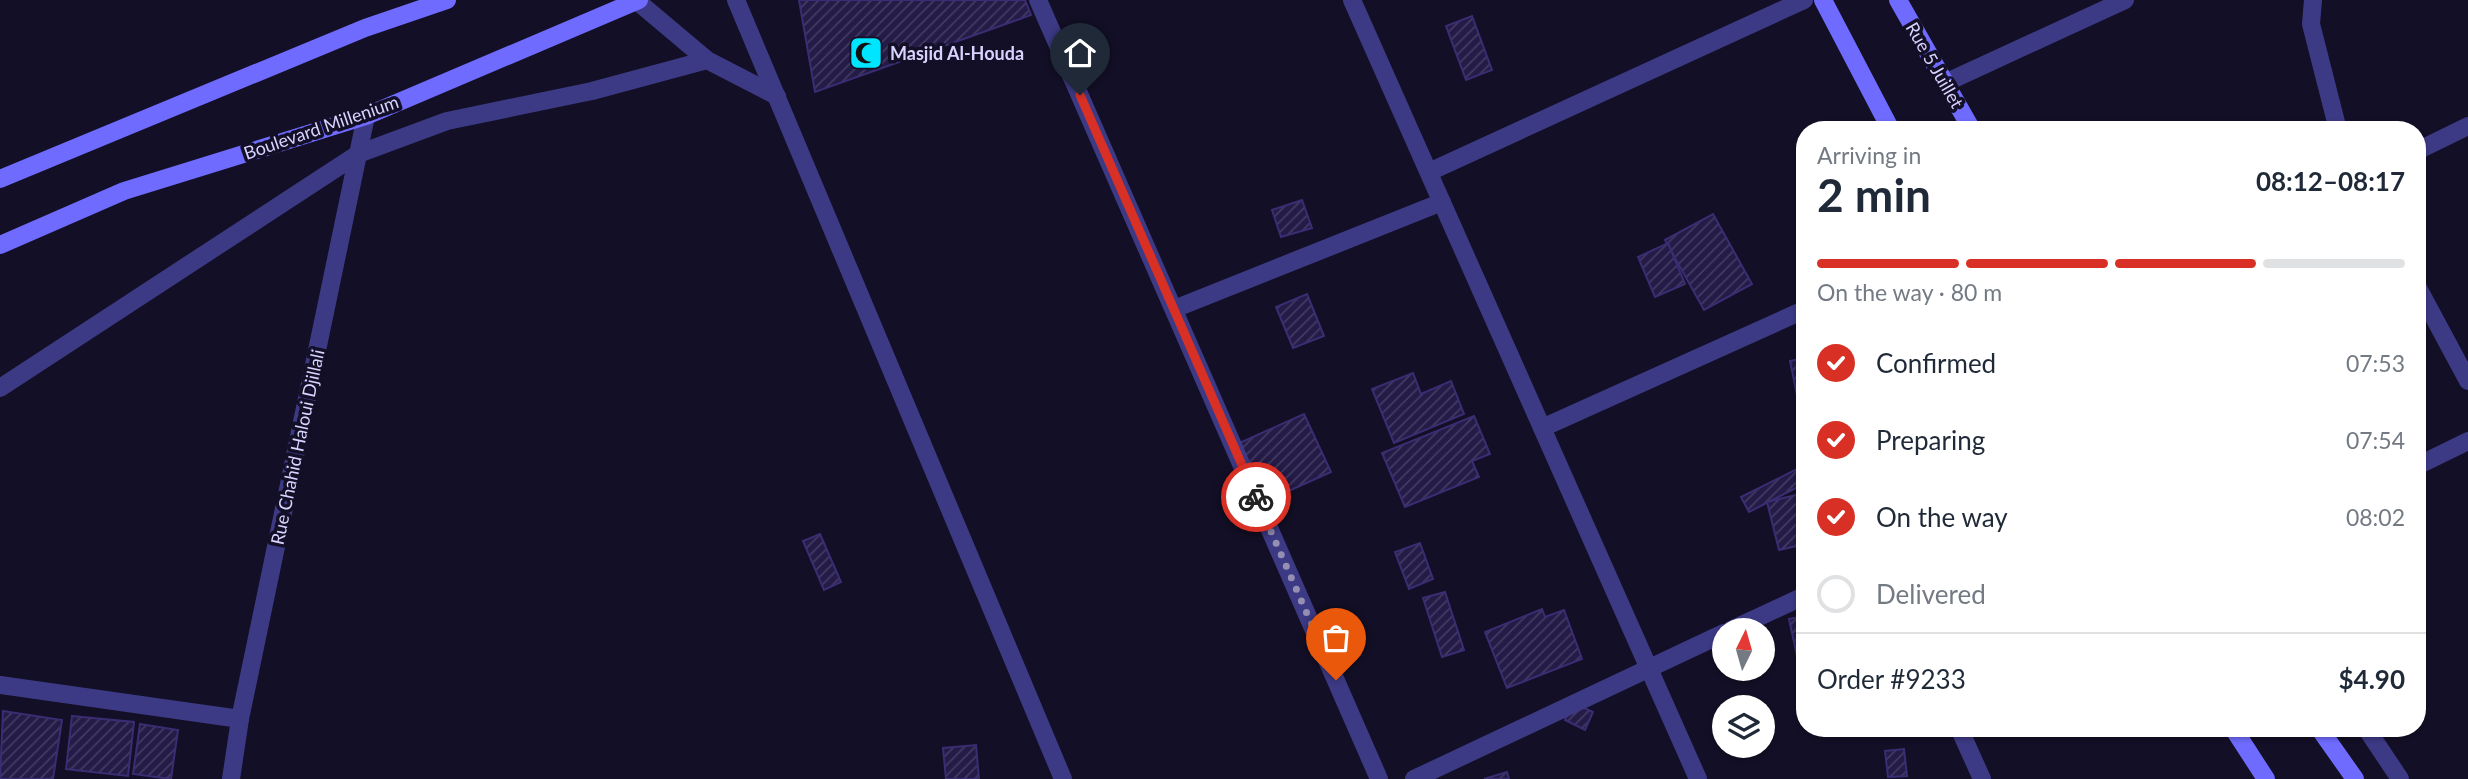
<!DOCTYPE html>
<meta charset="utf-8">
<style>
body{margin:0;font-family:Lato,sans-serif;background:#f2f2f3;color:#1f2937;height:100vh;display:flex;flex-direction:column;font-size:26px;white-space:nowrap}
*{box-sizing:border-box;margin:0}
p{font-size:23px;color:#747a83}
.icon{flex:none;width:38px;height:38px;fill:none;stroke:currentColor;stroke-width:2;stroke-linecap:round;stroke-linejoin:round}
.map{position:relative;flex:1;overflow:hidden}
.details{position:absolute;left:1796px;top:121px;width:630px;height:616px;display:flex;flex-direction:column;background:#fff;border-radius:28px;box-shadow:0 2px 5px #0004}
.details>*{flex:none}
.needle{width:46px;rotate:5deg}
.tools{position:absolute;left:1712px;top:618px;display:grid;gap:14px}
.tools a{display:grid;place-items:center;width:63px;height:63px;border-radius:50%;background:#fff;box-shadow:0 2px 5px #0004;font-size:35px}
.pin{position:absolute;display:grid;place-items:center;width:60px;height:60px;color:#fff;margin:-72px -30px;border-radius:50% 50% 50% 0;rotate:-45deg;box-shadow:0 0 7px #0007}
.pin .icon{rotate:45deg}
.courier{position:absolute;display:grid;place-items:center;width:70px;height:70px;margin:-35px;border:5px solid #d93025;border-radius:50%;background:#fff;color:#222;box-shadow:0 2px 9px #0007}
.head em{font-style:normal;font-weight:700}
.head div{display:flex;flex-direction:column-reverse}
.head{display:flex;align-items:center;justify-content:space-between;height:119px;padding:0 21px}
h1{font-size:46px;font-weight:700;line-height:52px}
.bar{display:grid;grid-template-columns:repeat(4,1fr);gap:10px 7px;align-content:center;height:84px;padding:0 21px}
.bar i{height:9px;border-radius:5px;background:#e0e1e3}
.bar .selected{background:#d93025}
.bar p{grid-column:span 4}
.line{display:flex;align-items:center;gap:18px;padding:0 21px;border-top:2px solid #e0e1e3}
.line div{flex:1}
ol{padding:0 21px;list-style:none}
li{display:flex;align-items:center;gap:21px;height:77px}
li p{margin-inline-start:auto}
li .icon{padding:7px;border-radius:50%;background:#d93025;color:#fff;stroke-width:4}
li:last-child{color:#747a83}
li i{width:38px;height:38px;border:4px solid #e0e1e3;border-radius:50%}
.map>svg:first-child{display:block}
</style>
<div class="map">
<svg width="2468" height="779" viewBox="0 0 2468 779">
<defs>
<pattern id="building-hatch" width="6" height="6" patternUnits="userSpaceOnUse" patternTransform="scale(1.75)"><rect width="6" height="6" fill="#241b47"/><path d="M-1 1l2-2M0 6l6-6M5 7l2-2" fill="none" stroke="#433b63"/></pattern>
</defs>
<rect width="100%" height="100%" fill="#130f26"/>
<!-- building -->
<g fill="url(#building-hatch)" stroke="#3b2d73" stroke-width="2">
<path d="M799 0H1025L1031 15 815 92Z"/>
<path d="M1472 16 1492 70 1466 80 1446 26Z"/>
<path d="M1302 200 1312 228 1281 237 1272 210Z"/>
<path d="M1713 214 1752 284 1704 310 1665 240Z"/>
<path d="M1668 243 1685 284 1655 297 1638 257Z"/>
<path d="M1307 294 1324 336 1293 348 1276 307Z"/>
<path d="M1804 358V409L1800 410 1790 361Z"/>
<path d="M1413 373 1421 394 1451 381 1464 414 1394 443 1372 389Z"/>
<path d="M1304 414 1331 472 1262 503 1235 445Z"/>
<path d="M1474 416 1490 454 1472 461 1479 477 1405 507 1382 453Z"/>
<path d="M1797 469 1804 484 1749 512 1741 497Z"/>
<path d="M1804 493V558L1801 545 1779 550 1767 502Z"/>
<path d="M820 534 841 582 824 590 803 541Z"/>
<path d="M1420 543 1433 579 1409 589 1395 552Z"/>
<path d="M1445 592 1464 650 1442 657 1423 598Z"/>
<path d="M1542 609 1545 617 1564 610 1582 659 1507 688 1485 632Z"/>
<path d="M1804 616V678L1802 679 1789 619Z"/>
<path d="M1573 703 1593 712 1585 730 1565 720Z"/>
<path d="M3 711 62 720 53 779H0Z"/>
<path d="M72 716 134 722 128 776 66 769Z"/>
<path d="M140 724 178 730 171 779 133 774Z"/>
<path d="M976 745 979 779H946L943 748Z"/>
<path d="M1904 749 1907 776 1888 777 1885 751Z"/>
<path d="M1507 772 1509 779H1484Z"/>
</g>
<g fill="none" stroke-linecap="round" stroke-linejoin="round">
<!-- minor -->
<g stroke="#3d3a85" stroke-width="18">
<path d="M736 0 1063 779"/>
<path d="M1038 0 1379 779"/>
<path d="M1352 0 1698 779"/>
<path d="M2313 0 2311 24 2338 130"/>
<path d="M637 1 707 60 777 96"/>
<path d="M1945 83 2125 0"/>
<path d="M2417 151 2468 126"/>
<path d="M1429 172 1804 0"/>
<path d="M2417 286 2468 381"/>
<path d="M1174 309 1442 202"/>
<path d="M0 388 358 154 447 121 592 91 707 60"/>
<path d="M1542 428 1804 310"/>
<path d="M2417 466 2468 441"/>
<path d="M1731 630 1804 596"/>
<path d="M0 685 240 719"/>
<path d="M1959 728 1982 779"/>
<path d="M2366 728 2400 779"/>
<path d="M231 779 240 719 366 116"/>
<path d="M1414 779 1724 633"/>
</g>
<!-- secondary -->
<g stroke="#6f6bff" stroke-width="18">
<path d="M1823 0 1891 130"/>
<path d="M1898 0 1972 130"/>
<path d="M0 179 365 28 447 0"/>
<path d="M0 245 124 191 366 116 639 0"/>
<path d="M2233 728 2266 779"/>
<path d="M2319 728 2355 779"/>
</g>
</g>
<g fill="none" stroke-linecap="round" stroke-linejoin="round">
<!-- done -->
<path stroke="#948fb3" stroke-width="7" stroke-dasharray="0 12.6" d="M1256 497 1336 680"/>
<!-- route -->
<path stroke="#d93025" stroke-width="9" d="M1080 95 1256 497"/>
</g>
<!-- icons -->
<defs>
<symbol id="mosque-square" viewBox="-11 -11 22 22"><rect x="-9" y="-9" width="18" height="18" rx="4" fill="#00e5ff" stroke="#130f26"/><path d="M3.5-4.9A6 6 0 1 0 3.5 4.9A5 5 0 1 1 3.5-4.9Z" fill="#111"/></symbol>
</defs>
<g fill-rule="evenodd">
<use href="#mosque-square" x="847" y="34" width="38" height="38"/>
</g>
<g text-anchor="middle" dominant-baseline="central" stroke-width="7" stroke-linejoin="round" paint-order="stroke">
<!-- poi labels -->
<g font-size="18" font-weight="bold" fill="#d9d4ff" stroke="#130f26" text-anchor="start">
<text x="890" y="53">Masjid Al-Houda</text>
</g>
<!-- street labels -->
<g font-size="18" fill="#d9d4ff" stroke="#130f26">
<text transform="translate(1935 65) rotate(60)">Rue 5 Juillet</text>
<text transform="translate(321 127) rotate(-19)">Boulevard Millenium</text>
<text transform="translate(297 447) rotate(-78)">Rue Chahid Haloui Djillali</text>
</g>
</g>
</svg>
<div class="tools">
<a><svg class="needle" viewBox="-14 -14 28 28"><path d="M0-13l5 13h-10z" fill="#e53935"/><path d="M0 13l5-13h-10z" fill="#747a83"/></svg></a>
<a><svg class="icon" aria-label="layers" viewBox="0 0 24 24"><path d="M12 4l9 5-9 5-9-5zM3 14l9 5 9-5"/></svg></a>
</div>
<div class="pin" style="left:1336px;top:680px;background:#ea580c"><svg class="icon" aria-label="bag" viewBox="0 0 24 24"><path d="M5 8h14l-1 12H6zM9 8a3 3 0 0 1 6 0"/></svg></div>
<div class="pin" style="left:1080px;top:95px;background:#1f2937"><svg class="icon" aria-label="home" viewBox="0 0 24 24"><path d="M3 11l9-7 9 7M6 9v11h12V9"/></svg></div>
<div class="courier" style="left:1256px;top:497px"><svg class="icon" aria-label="bike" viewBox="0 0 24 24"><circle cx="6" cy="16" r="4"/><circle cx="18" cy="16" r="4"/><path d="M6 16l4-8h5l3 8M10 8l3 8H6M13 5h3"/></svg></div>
<section class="details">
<div class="head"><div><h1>2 min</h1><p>Arriving in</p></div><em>08:12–08:17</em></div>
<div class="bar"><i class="selected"></i><i class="selected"></i><i class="selected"></i><i></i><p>On the way · 80 m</p></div>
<ol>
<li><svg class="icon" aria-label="check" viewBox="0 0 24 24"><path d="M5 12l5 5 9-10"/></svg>Confirmed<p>07:53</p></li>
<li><svg class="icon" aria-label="check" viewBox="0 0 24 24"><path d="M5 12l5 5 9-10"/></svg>Preparing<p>07:54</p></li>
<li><svg class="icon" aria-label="check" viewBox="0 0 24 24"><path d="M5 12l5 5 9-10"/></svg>On the way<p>08:02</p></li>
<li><i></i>Delivered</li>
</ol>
<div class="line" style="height:91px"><div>Order #9233</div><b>$4.90</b></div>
</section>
</div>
